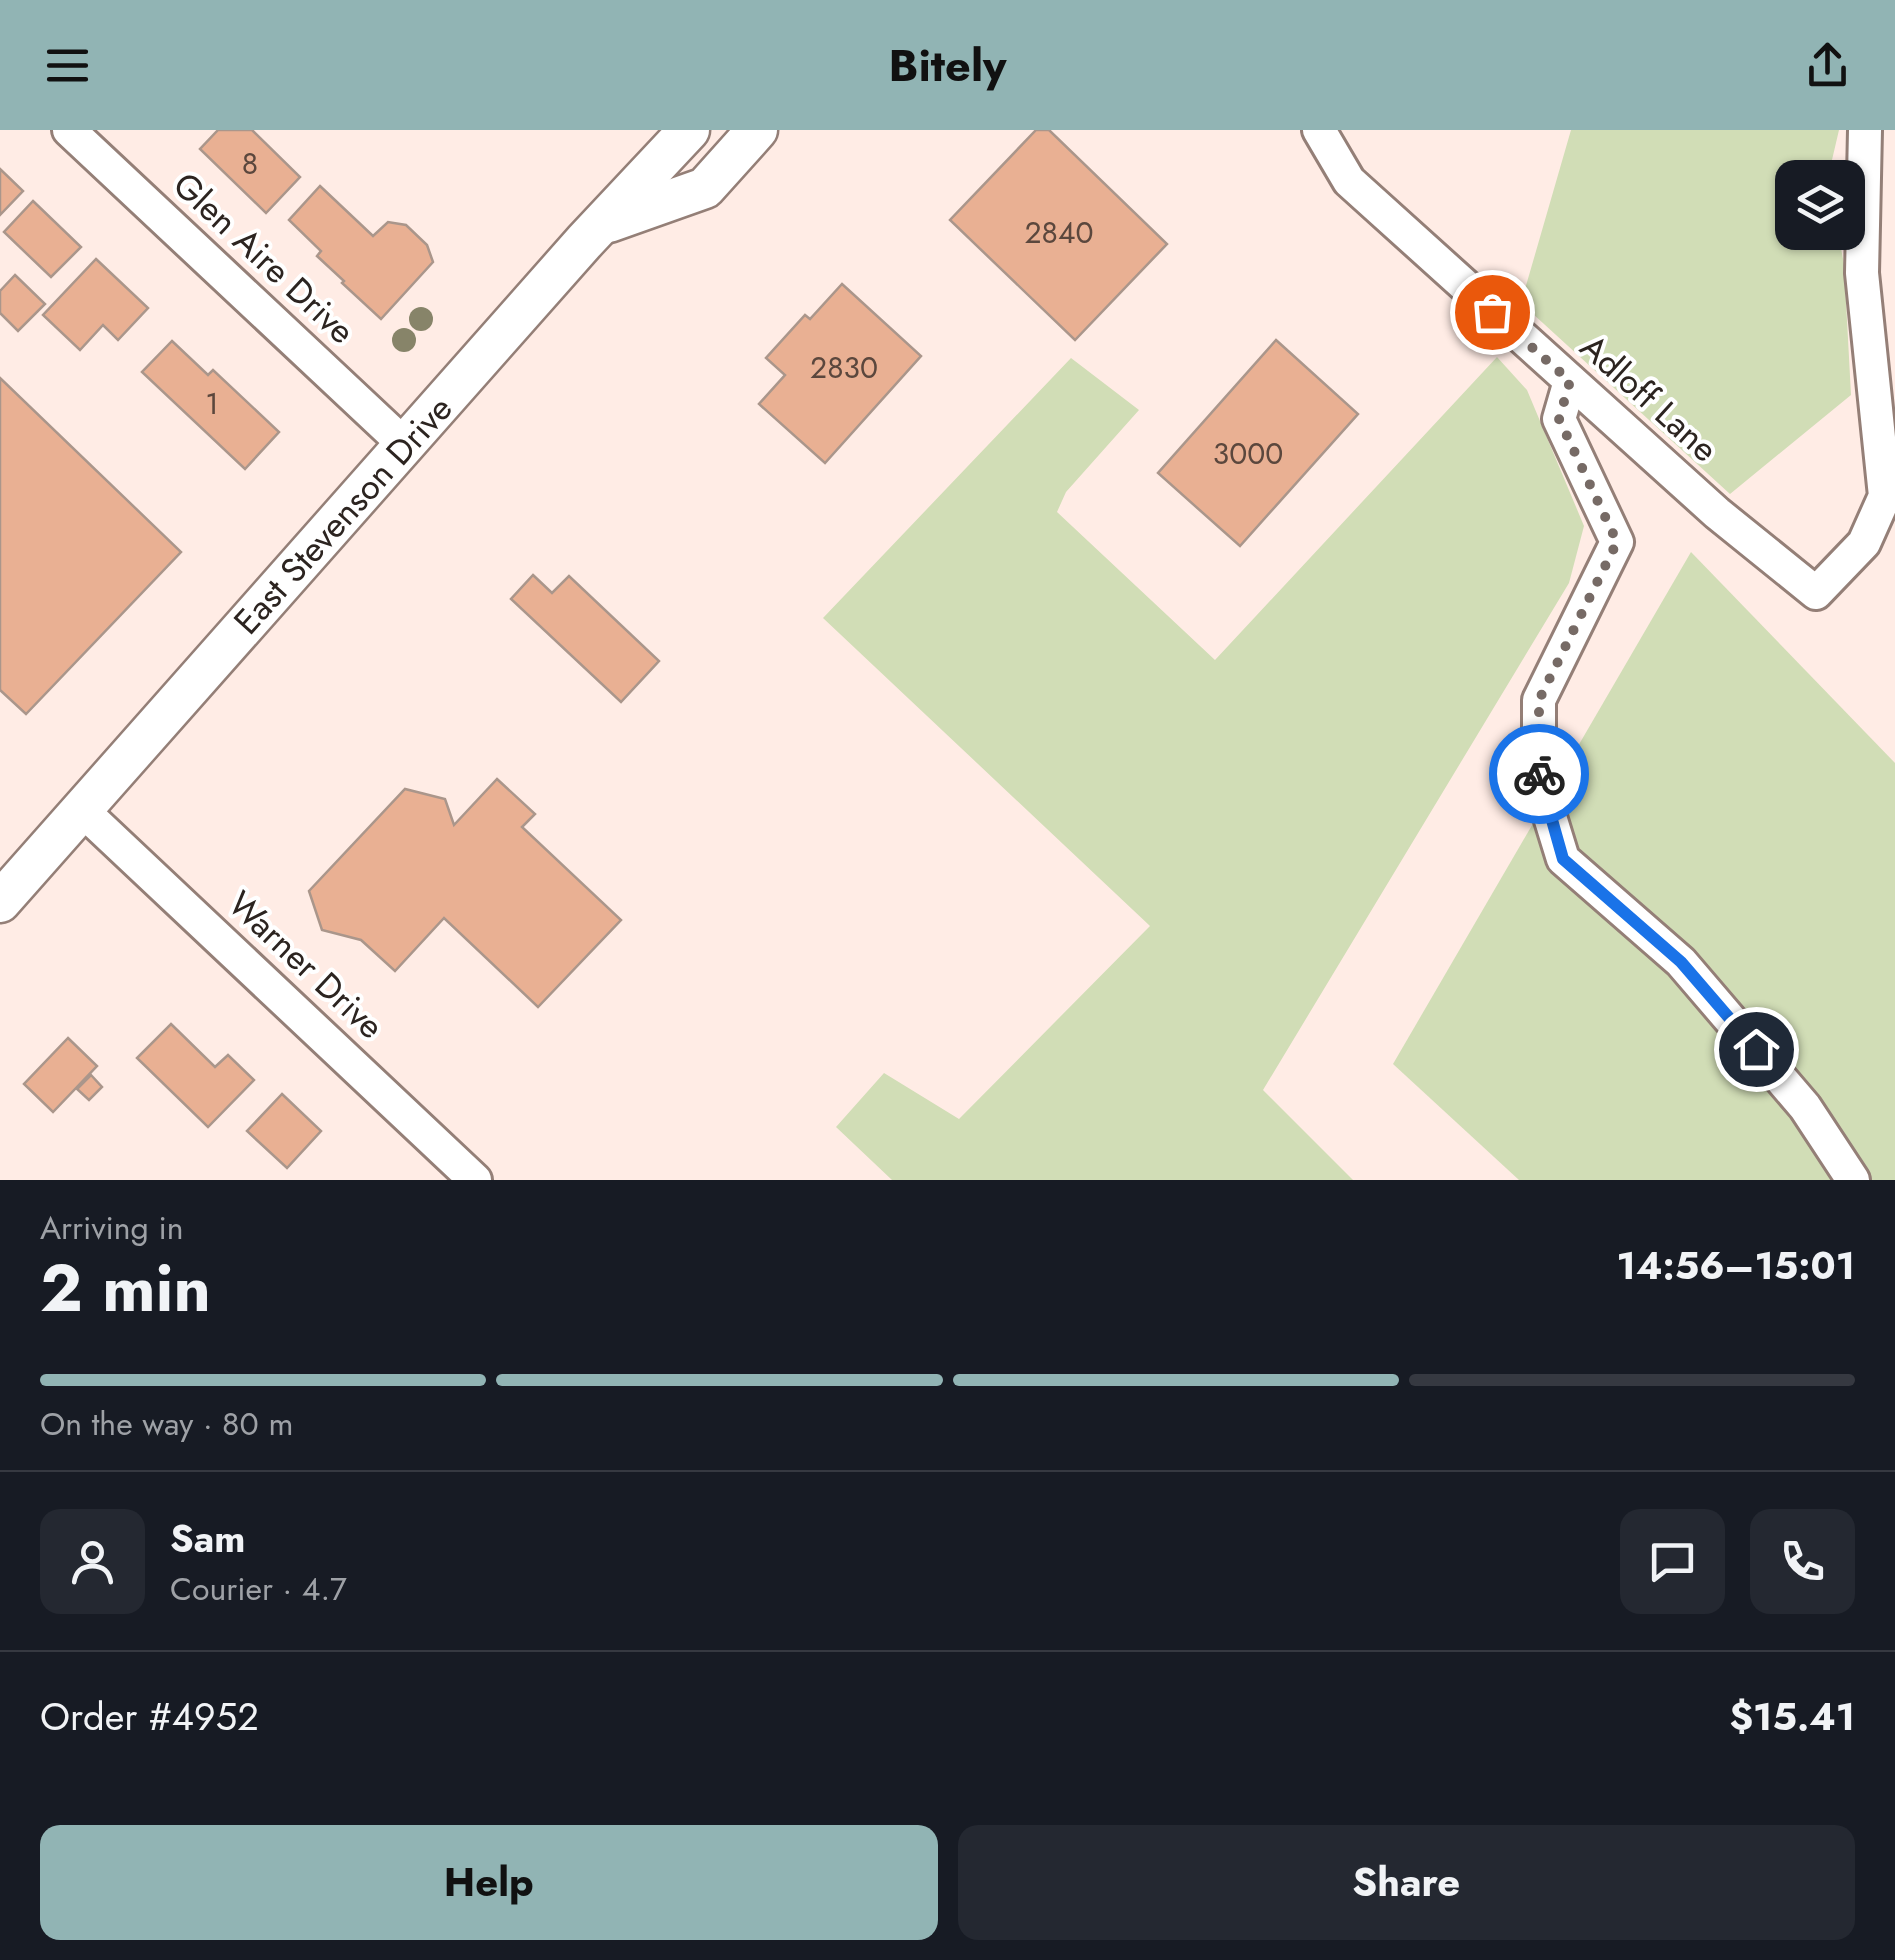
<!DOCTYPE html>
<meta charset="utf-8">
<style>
body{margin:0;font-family:Jost,sans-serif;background:#242831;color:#f1f3f6;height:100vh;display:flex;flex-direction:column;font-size:38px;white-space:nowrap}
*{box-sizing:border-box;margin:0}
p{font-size:32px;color:#9ea1a6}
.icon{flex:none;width:55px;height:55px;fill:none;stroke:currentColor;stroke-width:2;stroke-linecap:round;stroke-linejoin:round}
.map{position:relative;height:1050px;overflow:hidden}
.sheet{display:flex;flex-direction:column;background:#171b24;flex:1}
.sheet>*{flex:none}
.controls{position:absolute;left:1775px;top:30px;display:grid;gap:20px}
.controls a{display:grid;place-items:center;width:90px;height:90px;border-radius:20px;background:#171b24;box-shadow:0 2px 8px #0004;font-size:50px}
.pin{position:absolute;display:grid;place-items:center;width:85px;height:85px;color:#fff;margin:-42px;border:5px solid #fff;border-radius:50%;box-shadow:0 2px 10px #0007}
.courier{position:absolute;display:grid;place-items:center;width:100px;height:100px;margin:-50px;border:8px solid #1a73e8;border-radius:50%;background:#fff;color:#222;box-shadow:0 2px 12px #0007}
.head em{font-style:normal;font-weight:700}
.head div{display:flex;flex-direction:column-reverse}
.head{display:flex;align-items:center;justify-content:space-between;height:170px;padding:0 40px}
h1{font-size:65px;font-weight:700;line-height:75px}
.bar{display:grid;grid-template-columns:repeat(4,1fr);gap:15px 10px;align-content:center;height:120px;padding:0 40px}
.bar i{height:12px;border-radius:8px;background:#363941}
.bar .active{background:#91b4b4}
.bar p{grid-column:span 4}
.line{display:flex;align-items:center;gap:25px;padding:0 40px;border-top:2px solid #363941}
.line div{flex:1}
.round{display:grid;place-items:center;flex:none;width:105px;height:105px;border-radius:20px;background:#242831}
.primary-button{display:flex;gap:20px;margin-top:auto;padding:20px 40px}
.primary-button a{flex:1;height:115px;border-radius:20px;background:#91b4b4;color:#111;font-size:40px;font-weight:700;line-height:115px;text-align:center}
.primary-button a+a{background:#242831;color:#f1f3f6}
header{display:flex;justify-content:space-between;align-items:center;height:130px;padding:0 40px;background:#91b4b4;color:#111;font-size:45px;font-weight:700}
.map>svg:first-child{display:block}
</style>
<header><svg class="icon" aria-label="menu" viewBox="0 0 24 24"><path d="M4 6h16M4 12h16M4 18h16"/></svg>Bitely<svg class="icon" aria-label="share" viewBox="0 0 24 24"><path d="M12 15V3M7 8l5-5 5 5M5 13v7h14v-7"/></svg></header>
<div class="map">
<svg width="1895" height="1050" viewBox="0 0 1895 1050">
<rect width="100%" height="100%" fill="#ffece5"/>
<!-- green -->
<g fill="#d1ddb6">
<path d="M1571 0H1839L1828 47 1792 48V102L1838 103 1844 134 1851 265 1730 364 1521 173Z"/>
<path d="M1497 227 1527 260 1584 396 1569 453 1263 960 1353 1050H892L836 997 884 943 959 989 1150 796 823 488 1071 228 1139 280 1066 362 1057 382 1215 530Z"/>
<path d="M1691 422 1895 633V1050H1519L1393 934Z"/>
</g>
<!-- building -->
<g fill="#e9b093" stroke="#aa968b" stroke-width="2.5">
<path d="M218 0H252L300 47 266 83 200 19Z"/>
<path d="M1036 0H1049L1167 114 1075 210 950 90Z"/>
<path d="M0 39 23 61 0 85Z"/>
<path d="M320 56 373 106 388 92 406 95 427 115 433 132 381 189 342 153 344 151 317 126 321 121 289 90Z"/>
<path d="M33 71 81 117 51 147 4 102Z"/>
<path d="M96 129 148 178 118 210 103 195 80 220 43 185Z"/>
<path d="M15 145 45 174 18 201 0 183V161Z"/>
<path d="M842 154 921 226 825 333 759 274 785 245 766 228 805 185 810 189Z"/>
<path d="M1276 210 1358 284 1240 416 1158 343Z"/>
<path d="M172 211 208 245 213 240 279 302 245 339 142 242Z"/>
<path d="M0 248 181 422 26 584 0 560Z"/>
<path d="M533 445 552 463 569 446 659 531 621 572 511 469Z"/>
<path d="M497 649 535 684 522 697 621 790 538 877 444 788 395 841 361 810 322 800 309 761 405 659 445 669 454 695Z"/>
<path d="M171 894 215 937 228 925 254 950 208 997 137 928Z"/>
<path d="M68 908 97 936 53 982 24 954Z"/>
<path d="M91 945 102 957 89 970 77 959Z"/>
<path d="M282 964 321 1001 287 1038 247 1001Z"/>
</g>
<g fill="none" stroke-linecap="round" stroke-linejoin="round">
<defs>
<g id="minor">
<path d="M69 0 405 315"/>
<path d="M1319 0 1349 51 1717 383 1816 463 1864 413 1885 366 1862 143 1865 0"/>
<path d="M1570 251 1559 289 1617 412 1539 570V651L1563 729 1681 832 1805 977 1853 1050"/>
<path d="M82 680 475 1050"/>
</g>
<g id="major">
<path d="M609 92 705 58 757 0"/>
<path d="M0 772 584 112 689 0"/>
</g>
</defs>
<!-- minor casing -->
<use href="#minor" stroke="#947f77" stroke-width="38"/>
<!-- major casing -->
<use href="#major" stroke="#947f77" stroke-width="45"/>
<!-- minor -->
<use href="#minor" stroke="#fff" stroke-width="32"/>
<!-- major -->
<use href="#major" stroke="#fff" stroke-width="40"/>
</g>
<!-- trees -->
<g fill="#878469">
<circle cx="421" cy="189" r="12"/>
<circle cx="404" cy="210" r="12"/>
</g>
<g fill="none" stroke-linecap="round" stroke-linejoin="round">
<!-- done -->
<path stroke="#766a65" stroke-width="10" stroke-dasharray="0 18" d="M1492 182 1570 251 1559 289 1617 412 1539 570V644"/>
<!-- route -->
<path stroke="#1a73e8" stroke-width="12" d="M1539 644 1563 729 1681 832 1756 919"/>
</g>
<g text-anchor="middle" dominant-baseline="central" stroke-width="8" stroke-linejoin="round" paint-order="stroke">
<!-- number labels -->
<g font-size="30" fill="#5b473d">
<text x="250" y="33">8</text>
<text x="1059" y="102">2840</text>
<text x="844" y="237">2830</text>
<text x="212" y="273">1</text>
<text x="1248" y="323">3000</text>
</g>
<!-- street labels -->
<g font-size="35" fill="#2c2420" stroke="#fff">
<text transform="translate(264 128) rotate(43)">Glen Aire Drive</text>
<text transform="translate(1649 268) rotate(42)">Adloff Lane</text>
<text transform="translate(343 385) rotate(-48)">East Stevenson Drive</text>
<text transform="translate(306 835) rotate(43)">Warner Drive</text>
</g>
</g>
</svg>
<div class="controls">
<a><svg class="icon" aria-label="layers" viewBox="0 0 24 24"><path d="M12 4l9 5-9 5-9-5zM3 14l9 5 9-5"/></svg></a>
</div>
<div class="pin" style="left:1492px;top:182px;background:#ea580c"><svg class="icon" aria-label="bag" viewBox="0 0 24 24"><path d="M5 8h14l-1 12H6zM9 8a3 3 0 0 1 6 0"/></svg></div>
<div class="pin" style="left:1756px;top:919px;background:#1f2937"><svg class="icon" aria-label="home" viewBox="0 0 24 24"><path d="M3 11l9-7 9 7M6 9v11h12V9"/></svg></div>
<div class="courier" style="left:1539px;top:644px"><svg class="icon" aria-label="bike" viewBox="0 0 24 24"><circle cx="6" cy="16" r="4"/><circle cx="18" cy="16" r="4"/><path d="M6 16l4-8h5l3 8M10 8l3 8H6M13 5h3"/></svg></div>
</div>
<section class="sheet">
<div class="head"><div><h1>2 min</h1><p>Arriving in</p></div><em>14:56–15:01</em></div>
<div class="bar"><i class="active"></i><i class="active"></i><i class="active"></i><i></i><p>On the way · 80 m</p></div>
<div class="line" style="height:180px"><a class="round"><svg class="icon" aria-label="person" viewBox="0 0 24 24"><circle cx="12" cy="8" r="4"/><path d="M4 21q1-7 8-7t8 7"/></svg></a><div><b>Sam</b><p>Courier · 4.7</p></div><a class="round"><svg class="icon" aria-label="chat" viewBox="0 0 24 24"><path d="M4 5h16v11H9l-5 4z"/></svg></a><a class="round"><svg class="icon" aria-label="phone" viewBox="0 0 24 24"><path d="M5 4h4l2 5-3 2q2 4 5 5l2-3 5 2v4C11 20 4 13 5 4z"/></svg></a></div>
<div class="line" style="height:130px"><div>Order #4952</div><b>$15.41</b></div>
<div class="primary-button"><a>Help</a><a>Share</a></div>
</section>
